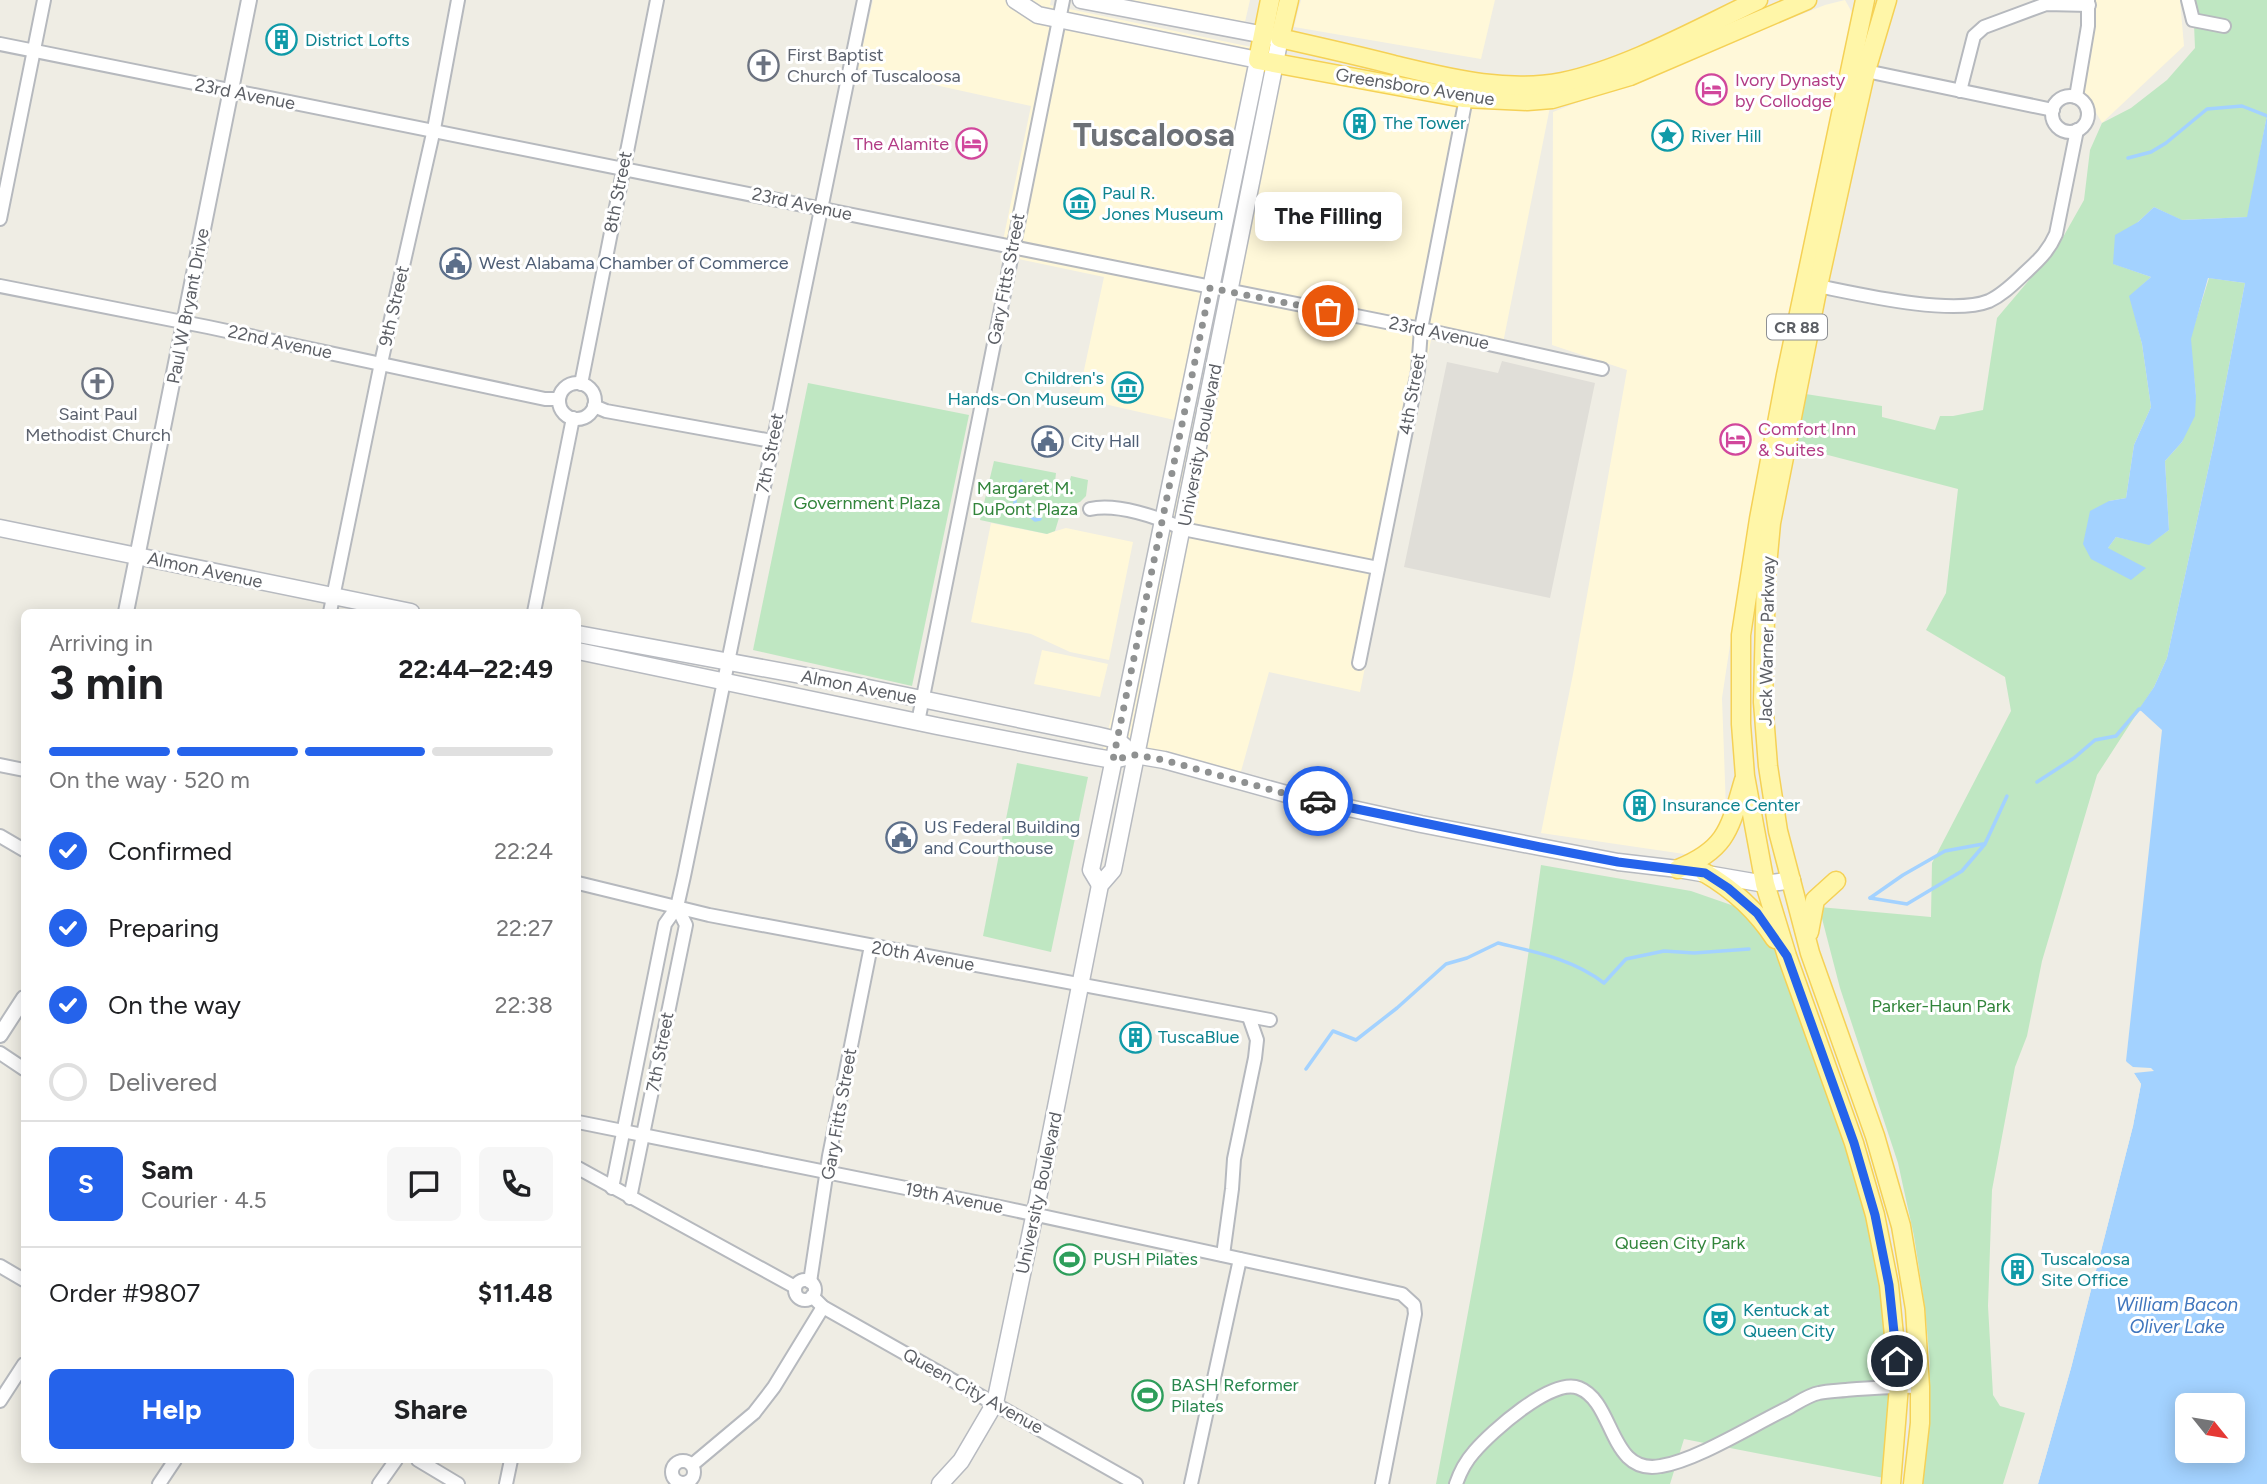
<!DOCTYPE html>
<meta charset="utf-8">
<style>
body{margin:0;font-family:Figtree,sans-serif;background:#f6f6f6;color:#202124;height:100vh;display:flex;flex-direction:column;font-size:26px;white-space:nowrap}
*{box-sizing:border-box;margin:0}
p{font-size:23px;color:#757577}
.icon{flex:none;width:38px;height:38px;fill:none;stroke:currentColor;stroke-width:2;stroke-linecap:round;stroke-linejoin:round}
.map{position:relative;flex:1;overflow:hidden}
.sheet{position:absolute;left:21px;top:609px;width:560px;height:854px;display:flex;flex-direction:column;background:#fff;border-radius:10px;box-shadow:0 4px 18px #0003}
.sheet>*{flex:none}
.needle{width:46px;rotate:120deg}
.buttons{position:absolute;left:2175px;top:1393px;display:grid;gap:14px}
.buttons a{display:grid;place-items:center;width:70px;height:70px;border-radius:10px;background:#fff;box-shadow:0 4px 18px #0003;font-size:35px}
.pin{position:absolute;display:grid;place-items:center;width:60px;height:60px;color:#fff;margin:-30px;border:4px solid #fff;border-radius:50%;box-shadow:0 2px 7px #0007}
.courier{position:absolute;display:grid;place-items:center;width:70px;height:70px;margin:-35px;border:5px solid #2563eb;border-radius:50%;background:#fff;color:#222;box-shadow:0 2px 9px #0007}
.bubble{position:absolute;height:49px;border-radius:10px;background:#fff;box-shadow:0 4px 18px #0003;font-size:23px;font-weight:700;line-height:49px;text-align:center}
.summary em{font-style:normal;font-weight:700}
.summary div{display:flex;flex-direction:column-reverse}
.summary{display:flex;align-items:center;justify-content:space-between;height:119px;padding:0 28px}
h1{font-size:46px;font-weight:700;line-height:52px}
.bar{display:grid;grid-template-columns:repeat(4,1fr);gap:10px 7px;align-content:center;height:84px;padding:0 28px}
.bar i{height:9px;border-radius:5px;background:#e0e0e0}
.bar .active{background:#2563eb}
.bar p{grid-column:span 4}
.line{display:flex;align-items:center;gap:18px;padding:0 28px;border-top:2px solid #e0e0e0}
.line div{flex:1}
.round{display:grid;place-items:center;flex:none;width:74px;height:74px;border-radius:10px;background:#f6f6f6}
ol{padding:0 28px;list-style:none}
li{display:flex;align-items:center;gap:21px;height:77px}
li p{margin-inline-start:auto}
li .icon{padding:7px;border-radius:50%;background:#2563eb;color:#fff;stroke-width:4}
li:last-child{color:#757577}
li i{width:38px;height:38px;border:4px solid #e0e0e0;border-radius:50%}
.cta{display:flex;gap:14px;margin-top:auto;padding:14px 28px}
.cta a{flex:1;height:80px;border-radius:10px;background:#2563eb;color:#fff;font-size:28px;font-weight:700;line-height:80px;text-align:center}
.cta a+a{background:#f6f6f6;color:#202124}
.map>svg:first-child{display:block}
</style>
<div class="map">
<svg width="2267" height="1484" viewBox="0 0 2267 1484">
<rect width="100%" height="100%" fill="#efede4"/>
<!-- commercial -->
<g fill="#fff8d9">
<path d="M873 0H1051L1050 5 1491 97 1550 107 1502 348 1431 340 1360 692 1269 672 1236 789 1102 752 1192 424 1078 398 1104 277 1000 255 1031 106 858 68Z"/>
<path d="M1129 0H1250L1245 22Z"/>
<path d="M1301 0H1495L1481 59 1294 27Z"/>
<path d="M1845 0 1854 16 1735 612 1722 698 1726 809 1717 836 1691 855 1541 833 1573 674 1627 370 1552 345 1553 112 1825 5Z"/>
<path d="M2081 0H2180L2184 46 2102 123 2081 87Z"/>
<path d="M991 523 1046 534 1066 528 1133 542 1109 660 1070 652 1031 634 971 622Z"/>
<path d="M1042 650 1108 664 1100 697 1034 684Z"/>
</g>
<!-- industrial -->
<path fill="#e0ded8" d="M1502 361 1595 383 1550 598 1404 567 1447 362 1498 373Z"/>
<!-- green -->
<g fill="#bfe7c2">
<path d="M2193 0H2267V115L2248 217 2181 220 2154 207 2138 222 2114 264 2151 277 2130 296 2142 344 2151 407 2134 445 2126 498 2109 501 2108 548 2116 537 2149 544 2169 530 2165 461 2182 442 2196 396 2190 339 2209 278 2245 283 2214 443 2167 658 2154 687 2097 775 2042 961 2027 1036 2015 1067 1992 1190 1988 1306 1993 1395 2000 1406 2025 1413 2003 1484H1921L1930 1363 1925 1308 1914 1236 1898 1163 1840 988 1819 907 1931 917 1932 863 2011 711 2005 677 1926 630 1946 593 1958 489 1782 443 1793 392 1882 406V417L1935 430 1940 416H1953L1983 410 1997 318 2058 246 2084 200 2090 150 2102 123 2131 108 2167 80 2195 48Z"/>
<path d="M808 383 969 415 912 686 753 650Z"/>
<path d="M994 461 1056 473 1055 482 1069 483 1071 476 1088 480 1086 496 1080 502 1062 508 1055 531 1047 534 980 520Z"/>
<path d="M1017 763 1088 777 1051 952 983 936Z"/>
<path d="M1541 865 1691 891 1737 907 1787 956 1875 1215 1897 1379 1884 1478 1684 1439 1670 1484H1436C1475 1278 1513 1072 1541 865Z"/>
</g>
<!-- water -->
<path fill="#a3d2ff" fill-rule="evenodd" d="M2267 115V1484H2038L2071 1368 2133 1126 2141 1084 2126 1061 2162 730 2139 709 2154 687 2167 658 2214 443 2245 283 2208 278 2191 339 2196 396 2195 416 2182 442 2165 461 2169 530 2149 545 2116 537 2108 548 2146 568 2131 580 2091 559 2083 544 2090 511 2109 501 2126 498 2134 445 2151 407 2142 344 2129 296 2151 277 2113 264 2115 235 2138 222 2154 207 2182 220 2247 217ZM2188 1405H2233V1451H2188Z"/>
<!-- pier -->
<path fill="#efede4" d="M2123 1059 2133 1067 2151 1068 2154 1071 2134 1073 2141 1084 2133 1126 2071 1368 2038 1484H2034L2067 1367 2130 1125 2137 1085 2123 1063Z"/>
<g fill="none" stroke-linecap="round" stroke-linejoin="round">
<!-- stream -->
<g stroke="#a3d2ff" stroke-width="3.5">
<path d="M2128 158 2151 152 2166 143 2207 109 2242 106 2267 116"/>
<path d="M1021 481C1015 490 1015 493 1015 504L1023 510"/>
<path d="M1029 515 1035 520 1040 519"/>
<path d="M2037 782 2074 758 2095 740 2116 736 2139 709H2141"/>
<path d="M1870 898 1907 904 1962 871 1985 844 2007 796"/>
<path d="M1870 898 1903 875 1945 851 1983 844"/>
<path d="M1306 1069 1333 1031 1356 1040 1397 1008 1446 964 1467 958 1498 943C1535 952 1573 959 1604 983L1626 959 1664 951 1694 953 1749 949"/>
</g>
<defs>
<g id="minor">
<path d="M2188 0 2193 20 2224 26"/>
<path d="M0 44 1421 329 1602 369"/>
<path d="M1866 71 2053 110"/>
<path d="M1960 91 1974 36 1984 27 2046 4 2089 5"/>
<circle cx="2070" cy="114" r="18"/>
<path d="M2076 97 2088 26V0"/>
<path d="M0 219 44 0"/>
<path d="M0 286 208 327 545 399H559"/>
<path d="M1818 286C1858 294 1952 316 1989 301 2004 294 2015 282 2027 271 2040 259 2049 250 2056 234L2077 130"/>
<circle cx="577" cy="401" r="18"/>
<path d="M581 384 657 0"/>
<path d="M594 406 606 411 772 441"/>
<path d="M1090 509C1117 503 1158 517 1183 529L1378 568"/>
<path d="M330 612 381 363 434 129 458 0"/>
<path d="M534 612 573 418"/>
<path d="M1359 663 1418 371 1421 329 1467 93"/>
<path d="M918 722 1063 0"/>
<path d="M0 765 24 770"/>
<path d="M0 836 24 850"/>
<path d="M578 883 709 915 1270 1020"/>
<path d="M0 1053 24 1069"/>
<path d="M578 1122 1000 1207 1402 1294 1414 1305 1415 1314 1382 1484"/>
<path d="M578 1168 795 1287"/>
<path d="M612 1188 665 924 677 907 684 876 864 0"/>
<path d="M630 1198 686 925 677 907"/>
<path d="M1223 1255 1232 1189 1234 1159 1255 1058 1257 1040 1249 1017"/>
<path d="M0 1266 24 1280"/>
<circle cx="805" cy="1290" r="10"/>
<path d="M810 1282 829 1156 871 946"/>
<path d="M812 1296 823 1307 1136 1484"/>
<path d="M0 1401 24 1364"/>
<path d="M418 1460 458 1484"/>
<circle cx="683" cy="1472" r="11"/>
<path d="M692 1465 754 1413 774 1387 823 1307"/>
<path d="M159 1484 175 1460"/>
<path d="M379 1484 396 1460"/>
<path d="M506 1484 511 1460"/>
<path d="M1191 1484 1240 1259"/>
<path d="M1456 1484C1460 1472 1466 1461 1474 1452 1491 1432 1552 1377 1579 1388 1615 1402 1609 1476 1661 1466 1697 1460 1751 1426 1786 1409 1796 1404 1808 1395 1819 1393 1828 1391 1837 1391 1846 1390 1871 1388 1895 1386 1920 1387"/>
</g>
<g id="tertiary">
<path d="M126 612 249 0"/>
<path d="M0 1035 24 998"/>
</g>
<g id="secondary">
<path d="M1015 0 1038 15 1258 60 1091 870 1100 885"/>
<path d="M0 528 411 612"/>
<path d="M578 634 844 683 1096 735 1117 740 1125 747"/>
<path d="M578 651 937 726 1090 756 1113 760 1135 755 1164 760 1290 795 1421 824 1618 862 1678 869 1765 884 1792 880"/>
<path d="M940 1484 961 1461 995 1403 1038 1198 1100 885 1113 870 1280 38 1081 0"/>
</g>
<g id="primary">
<path d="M1270 0 1258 60 1463 98 1527 101 1552 99 1630 76 1807 0"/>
<path d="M1289 0 1280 38C1318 47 1356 55 1394 65 1449 78 1505 93 1562 82 1626 69 1699 28 1758 0"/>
<path d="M1865 0 1786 375 1759 519 1741 635V724L1745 776 1765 884 1787 956 1854 1143 1875 1215 1889 1285 1899 1386 1891 1484"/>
<path d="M1887 0 1865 74 1851 136 1818 286 1771 523 1766 577 1763 702 1768 766 1778 831 1810 953 1875 1136 1901 1226 1915 1309 1920 1387V1423L1913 1484"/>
<path d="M1678 869C1728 849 1730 827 1744 780"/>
<path d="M1705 873C1734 890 1757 911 1775 939"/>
<path d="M1809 932 1815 900 1836 881"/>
</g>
</defs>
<!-- minor casing -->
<use href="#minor" stroke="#b6b9be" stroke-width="16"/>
<!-- tertiary casing -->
<use href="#tertiary" stroke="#b6b9be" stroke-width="18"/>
<!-- secondary casing -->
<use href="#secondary" stroke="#b7bac0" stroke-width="19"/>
<!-- primary casing -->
<use href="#primary" stroke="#f5d156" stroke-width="21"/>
<!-- minor -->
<use href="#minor" stroke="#fff" stroke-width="12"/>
<!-- tertiary -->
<use href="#tertiary" stroke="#fff" stroke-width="14"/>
<!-- secondary -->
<use href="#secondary" stroke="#fff" stroke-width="16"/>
<!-- primary -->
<use href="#primary" stroke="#fff6a8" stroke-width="18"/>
</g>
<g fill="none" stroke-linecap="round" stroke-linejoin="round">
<!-- done -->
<path stroke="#8f9191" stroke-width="7" stroke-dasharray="0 12.6" d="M1318 801 1290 795 1164 760 1135 755 1113 760 1210 288 1328 311"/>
<!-- route -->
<path stroke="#2563eb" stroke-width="9" d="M1318 801 1540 847 1618 862 1705 873 1728 888 1757 913 1787 956 1854 1143 1875 1215 1889 1285 1897 1361"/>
</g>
<!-- icons -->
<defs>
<symbol id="building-ring" viewBox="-11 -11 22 22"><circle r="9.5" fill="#fff" stroke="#0f9aa8" stroke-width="1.5"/><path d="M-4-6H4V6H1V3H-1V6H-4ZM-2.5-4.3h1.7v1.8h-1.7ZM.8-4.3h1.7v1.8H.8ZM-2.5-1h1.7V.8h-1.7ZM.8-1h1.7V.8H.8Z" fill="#0f9aa8"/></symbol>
<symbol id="church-ring" viewBox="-11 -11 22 22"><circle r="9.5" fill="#fff" stroke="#6b7280" stroke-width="1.5"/><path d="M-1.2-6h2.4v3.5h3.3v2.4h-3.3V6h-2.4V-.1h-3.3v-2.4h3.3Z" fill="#6b7280"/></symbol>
<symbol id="hotel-ring" viewBox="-11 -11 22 22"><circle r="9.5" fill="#fff" stroke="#d1479c" stroke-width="1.5"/><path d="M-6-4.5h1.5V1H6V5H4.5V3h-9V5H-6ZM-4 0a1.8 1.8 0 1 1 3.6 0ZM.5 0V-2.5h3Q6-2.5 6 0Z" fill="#d1479c"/></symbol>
<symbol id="sight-ring" viewBox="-11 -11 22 22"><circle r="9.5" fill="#fff" stroke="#0f9aa8" stroke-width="1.5"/><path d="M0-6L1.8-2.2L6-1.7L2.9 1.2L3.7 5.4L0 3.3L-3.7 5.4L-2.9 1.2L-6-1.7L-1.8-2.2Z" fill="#0f9aa8"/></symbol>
<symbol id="museum-ring" viewBox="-11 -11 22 22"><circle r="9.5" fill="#fff" stroke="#0f9aa8" stroke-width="1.5"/><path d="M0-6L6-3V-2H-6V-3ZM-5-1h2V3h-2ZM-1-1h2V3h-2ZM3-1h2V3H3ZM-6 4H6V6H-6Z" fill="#0f9aa8"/></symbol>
<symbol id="civic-ring" viewBox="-11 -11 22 22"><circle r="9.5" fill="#fff" stroke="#5c6f8a" stroke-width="1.5"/><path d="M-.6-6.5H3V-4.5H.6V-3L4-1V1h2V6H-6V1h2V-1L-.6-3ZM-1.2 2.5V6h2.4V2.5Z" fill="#5c6f8a"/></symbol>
<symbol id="stadium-ring" viewBox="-11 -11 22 22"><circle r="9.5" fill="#fff" stroke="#2e9e5b" stroke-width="1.5"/><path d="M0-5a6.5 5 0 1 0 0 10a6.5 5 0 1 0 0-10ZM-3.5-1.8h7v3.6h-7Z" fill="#2e9e5b"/></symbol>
<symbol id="theatre-ring" viewBox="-11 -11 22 22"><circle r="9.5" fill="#fff" stroke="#0f9aa8" stroke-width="1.5"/><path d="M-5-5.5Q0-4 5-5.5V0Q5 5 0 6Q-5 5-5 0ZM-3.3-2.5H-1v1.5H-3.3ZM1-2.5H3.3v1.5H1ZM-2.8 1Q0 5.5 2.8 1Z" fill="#0f9aa8"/></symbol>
</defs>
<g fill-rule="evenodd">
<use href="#building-ring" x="264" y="22" width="35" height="35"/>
<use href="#church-ring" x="746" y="48" width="35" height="35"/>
<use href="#hotel-ring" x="1694" y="72" width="35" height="35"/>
<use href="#building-ring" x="1342" y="106" width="35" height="35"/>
<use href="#sight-ring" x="1650" y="118" width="35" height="35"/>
<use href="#hotel-ring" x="954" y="126" width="35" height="35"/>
<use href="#museum-ring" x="1062" y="186" width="35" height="35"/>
<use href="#civic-ring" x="438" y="246" width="35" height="35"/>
<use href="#church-ring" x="80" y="366" width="35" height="35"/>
<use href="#museum-ring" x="1110" y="370" width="35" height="35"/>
<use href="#hotel-ring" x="1718" y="422" width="35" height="35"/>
<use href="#civic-ring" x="1030" y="424" width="35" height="35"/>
<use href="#building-ring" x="1622" y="788" width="35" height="35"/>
<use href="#civic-ring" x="884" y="820" width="35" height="35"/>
<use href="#building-ring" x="1118" y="1020" width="35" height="35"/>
<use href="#stadium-ring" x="1052" y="1242" width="35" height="35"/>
<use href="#building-ring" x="2000" y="1252" width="35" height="35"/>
<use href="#theatre-ring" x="1702" y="1302" width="35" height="35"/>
<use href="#stadium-ring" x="1130" y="1378" width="35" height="35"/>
</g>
<g text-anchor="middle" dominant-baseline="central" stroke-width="6" stroke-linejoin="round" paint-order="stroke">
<!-- shield labels -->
<rect fill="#fff" stroke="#8d8f93" stroke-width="2" x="1767" y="314.5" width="60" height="25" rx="5"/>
<g font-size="16" font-weight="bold" fill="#5c5f65">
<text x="1797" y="327">CR 88</text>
</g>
<!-- culture labels -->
<g font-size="18" fill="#0d838f" stroke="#fff" text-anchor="start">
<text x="305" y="40">District Lofts</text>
<text x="1383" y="123">The Tower</text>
<text x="1691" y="136">River Hill</text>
<text x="1102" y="193">Paul R.<tspan x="1102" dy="21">Jones Museum</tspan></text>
<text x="1104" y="378" text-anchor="end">Children's<tspan x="1104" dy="21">Hands-On Museum</tspan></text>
<text x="1662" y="805">Insurance Center</text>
<text x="1158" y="1037">TuscaBlue</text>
<text x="2041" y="1259">Tuscaloosa<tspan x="2041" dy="21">Site Office</tspan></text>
<text x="1743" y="1310">Kentuck at<tspan x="1743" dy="21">Queen City</tspan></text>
</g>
<!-- worship labels -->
<g font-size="18" fill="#5b616d" stroke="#fff" text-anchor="start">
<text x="787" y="55">First Baptist<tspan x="787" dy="21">Church of Tuscaloosa</tspan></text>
<text x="98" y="414" text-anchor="middle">Saint Paul<tspan x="98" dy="21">Methodist Church</tspan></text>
</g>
<!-- hotel labels -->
<g font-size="18" fill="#b23c85" stroke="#fff" text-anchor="start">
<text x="1735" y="80">Ivory Dynasty<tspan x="1735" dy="21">by Collodge</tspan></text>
<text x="949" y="144" text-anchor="end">The Alamite</text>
<text x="1758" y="429">Comfort Inn<tspan x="1758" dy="21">&amp; Suites</tspan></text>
</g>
<!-- street labels -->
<g font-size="18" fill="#5c5f65" stroke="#fff">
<text transform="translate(1415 87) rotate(9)">Greensboro Avenue</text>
<text transform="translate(245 94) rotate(11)">23rd Avenue</text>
<text transform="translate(618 192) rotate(-79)">8th Street</text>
<text transform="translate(802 204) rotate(12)">23rd Avenue</text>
<text transform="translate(1006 279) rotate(-79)">Gary Fitts Street</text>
<text transform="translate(188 306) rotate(-79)">Paul W Bryant Drive</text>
<text transform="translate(394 306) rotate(-77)">9th Street</text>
<text transform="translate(1439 333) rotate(12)">23rd Avenue</text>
<text transform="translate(280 342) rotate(12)">22nd Avenue</text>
<text transform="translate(1412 394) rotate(-80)">4th Street</text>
<text transform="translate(1200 445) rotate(-79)">University Boulevard</text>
<text transform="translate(770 453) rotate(-79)">7th Street</text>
<text transform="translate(205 570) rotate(12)">Almon Avenue</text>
<text transform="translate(1767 641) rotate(-89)">Jack Warner Parkway</text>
<text transform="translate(859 687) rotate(11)">Almon Avenue</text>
<text transform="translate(923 956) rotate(10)">20th Avenue</text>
<text transform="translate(660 1052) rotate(-79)">7th Street</text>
<text transform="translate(839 1114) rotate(-80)">Gary Fitts Street</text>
<text transform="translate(1039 1193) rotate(-78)">University Boulevard</text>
<text transform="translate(954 1198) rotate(11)">19th Avenue</text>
<text transform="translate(973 1391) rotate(29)">Queen City Avenue</text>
</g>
<!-- service labels -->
<g font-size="18" fill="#4e5e75" stroke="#fff" text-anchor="start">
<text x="479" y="263">West Alabama Chamber of Commerce</text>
<text x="1071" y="441">City Hall</text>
<text x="924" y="827">US Federal Building<tspan x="924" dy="21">and Courthouse</tspan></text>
</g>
<!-- park labels -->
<g font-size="18" fill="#32853b" stroke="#fff">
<text x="1025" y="488">Margaret M.<tspan x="1025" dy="21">DuPont Plaza</tspan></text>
<text x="867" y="503">Government Plaza</text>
<text x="1941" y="1006">Parker-Haun Park</text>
<text x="1680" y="1243">Queen City Park</text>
</g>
<!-- leisure labels -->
<g font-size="18" fill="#27864d" stroke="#fff" text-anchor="start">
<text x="1093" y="1259">PUSH Pilates</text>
<text x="1171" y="1385">BASH Reformer<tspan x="1171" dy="21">Pilates</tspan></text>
</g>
<!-- water labels -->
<g font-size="19" font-style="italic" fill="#4076bd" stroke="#fff">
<text x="2177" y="1304">William Bacon<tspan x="2177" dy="22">Oliver Lake</tspan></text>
</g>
<!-- town labels -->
<g font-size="32" font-weight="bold" fill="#6d7177" stroke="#fff">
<text x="1154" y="135">Tuscaloosa</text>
</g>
</g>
</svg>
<div class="buttons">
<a><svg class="needle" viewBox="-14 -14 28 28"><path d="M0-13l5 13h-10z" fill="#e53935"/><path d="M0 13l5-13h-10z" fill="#757577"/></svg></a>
</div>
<div class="pin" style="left:1328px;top:311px;background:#ea580c"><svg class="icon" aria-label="bag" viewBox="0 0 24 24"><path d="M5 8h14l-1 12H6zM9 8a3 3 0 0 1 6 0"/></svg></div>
<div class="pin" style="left:1897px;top:1361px;background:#1f2937"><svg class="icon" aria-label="home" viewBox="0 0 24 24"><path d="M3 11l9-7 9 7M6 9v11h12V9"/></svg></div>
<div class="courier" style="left:1318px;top:801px"><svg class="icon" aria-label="car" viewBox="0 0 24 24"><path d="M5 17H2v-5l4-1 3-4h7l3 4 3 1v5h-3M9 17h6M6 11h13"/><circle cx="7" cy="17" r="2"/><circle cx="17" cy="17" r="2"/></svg></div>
<div class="bubble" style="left:1255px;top:192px;width:147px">The Filling</div>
<section class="sheet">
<div class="summary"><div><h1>3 min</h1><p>Arriving in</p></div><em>22:44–22:49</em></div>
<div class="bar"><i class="active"></i><i class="active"></i><i class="active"></i><i></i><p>On the way · 520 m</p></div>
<ol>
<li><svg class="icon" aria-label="check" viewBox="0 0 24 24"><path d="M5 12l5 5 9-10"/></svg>Confirmed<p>22:24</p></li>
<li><svg class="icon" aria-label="check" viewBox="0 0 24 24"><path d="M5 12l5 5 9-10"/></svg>Preparing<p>22:27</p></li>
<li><svg class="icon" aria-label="check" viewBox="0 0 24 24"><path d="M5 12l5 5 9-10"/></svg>On the way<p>22:38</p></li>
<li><i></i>Delivered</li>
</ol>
<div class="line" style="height:126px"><b class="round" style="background:#2563eb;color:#fff">S</b><div><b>Sam</b><p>Courier · 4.5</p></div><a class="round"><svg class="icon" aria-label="chat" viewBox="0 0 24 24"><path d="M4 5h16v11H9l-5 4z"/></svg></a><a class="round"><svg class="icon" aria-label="phone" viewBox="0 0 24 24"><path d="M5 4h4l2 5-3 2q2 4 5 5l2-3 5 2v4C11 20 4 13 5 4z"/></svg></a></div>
<div class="line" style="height:91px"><div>Order #9807</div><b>$11.48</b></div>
<div class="cta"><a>Help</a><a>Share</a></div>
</section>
</div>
